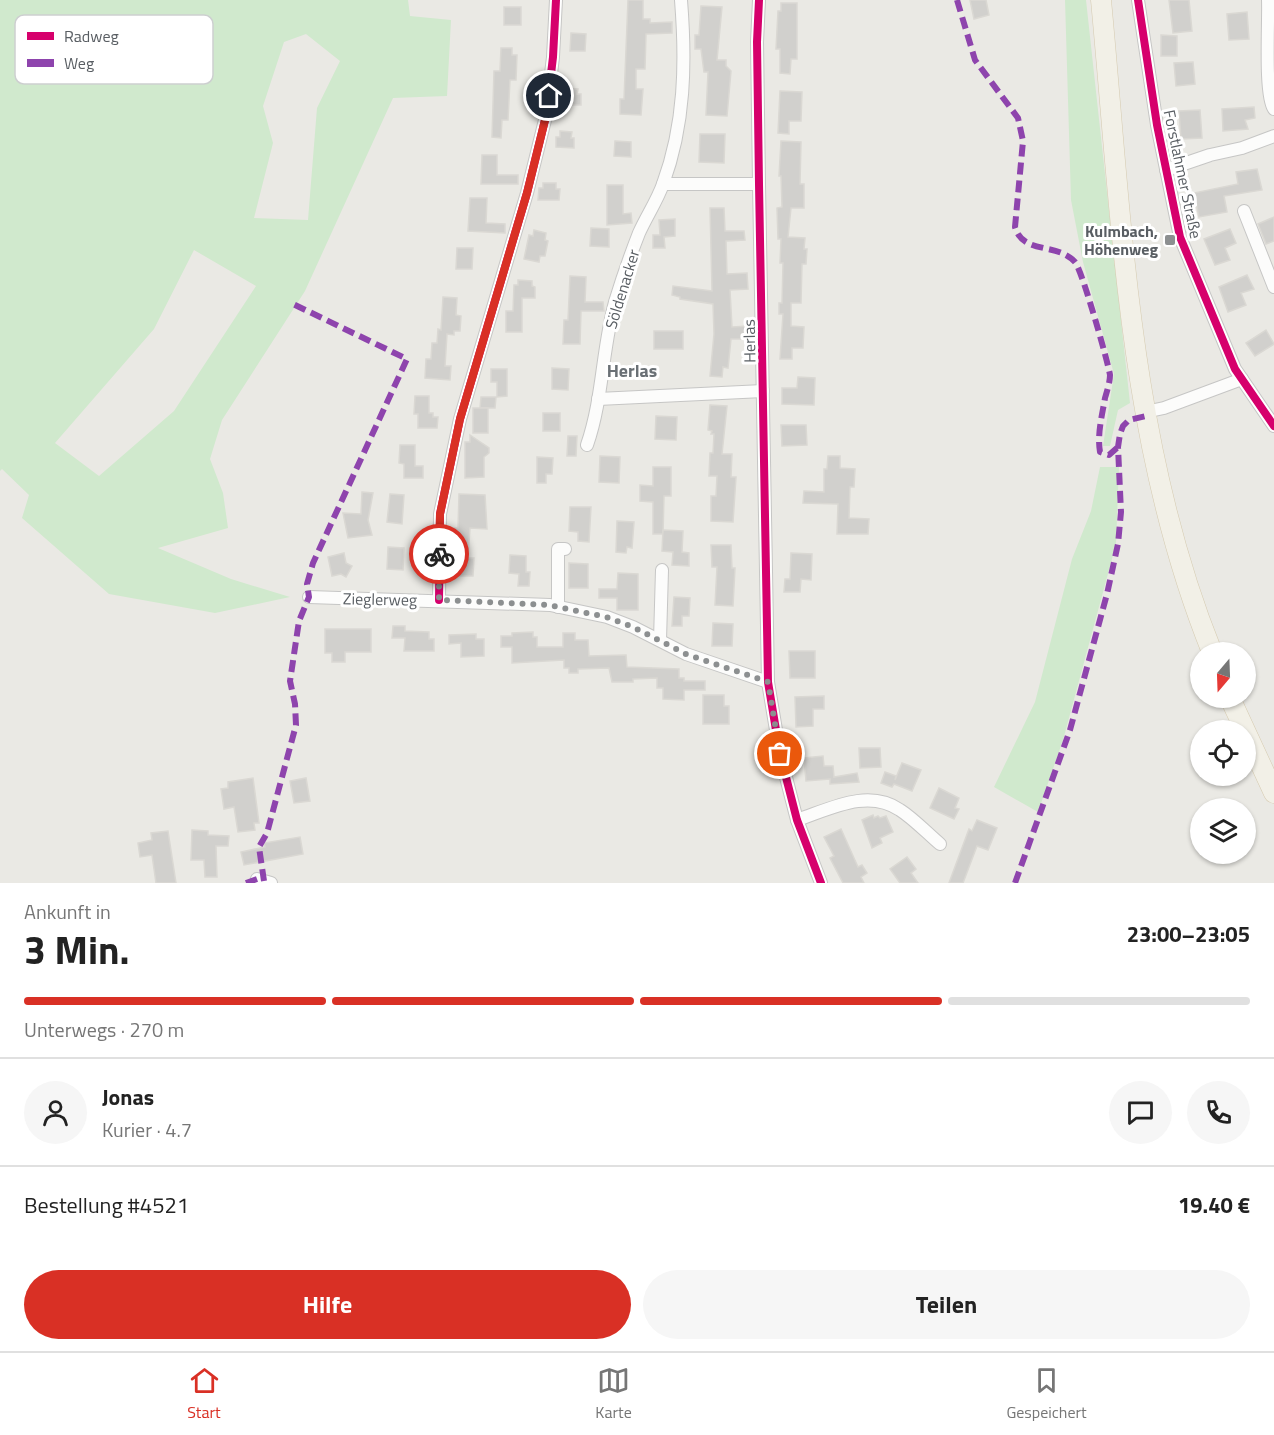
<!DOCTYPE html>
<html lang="de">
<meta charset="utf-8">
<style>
body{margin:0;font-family:"Titillium Web",sans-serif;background:#f6f6f6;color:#222;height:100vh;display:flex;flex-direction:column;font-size:22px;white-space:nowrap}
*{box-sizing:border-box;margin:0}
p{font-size:20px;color:#767676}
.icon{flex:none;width:33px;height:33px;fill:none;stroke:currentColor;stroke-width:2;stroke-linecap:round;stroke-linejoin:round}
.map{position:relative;height:883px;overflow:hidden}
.panel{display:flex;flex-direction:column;background:#fff;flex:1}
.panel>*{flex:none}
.needle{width:39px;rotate:199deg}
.tools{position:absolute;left:1190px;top:642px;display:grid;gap:12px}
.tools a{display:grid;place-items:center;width:66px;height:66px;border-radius:50%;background:#fff;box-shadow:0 2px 4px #0004;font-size:30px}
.pin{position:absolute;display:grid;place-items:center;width:51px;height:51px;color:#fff;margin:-26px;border:3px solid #fff;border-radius:50%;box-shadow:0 2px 6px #0007}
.courier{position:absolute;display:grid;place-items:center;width:60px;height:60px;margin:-30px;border:4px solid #d93025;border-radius:50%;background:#fff;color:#222;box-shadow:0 2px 8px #0007}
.headline em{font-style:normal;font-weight:700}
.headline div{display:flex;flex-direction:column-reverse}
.headline{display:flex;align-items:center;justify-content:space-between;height:102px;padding:0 24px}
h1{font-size:39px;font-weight:700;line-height:45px}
.bar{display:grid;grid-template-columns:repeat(4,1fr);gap:9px 6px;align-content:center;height:72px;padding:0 24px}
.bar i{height:8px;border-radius:4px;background:#e0e0e0}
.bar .on{background:#d93025}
.bar p{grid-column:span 4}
.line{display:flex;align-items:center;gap:15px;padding:0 24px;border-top:2px solid #e0e0e0}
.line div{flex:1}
.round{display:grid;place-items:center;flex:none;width:63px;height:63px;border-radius:32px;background:#f6f6f6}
.primary-button{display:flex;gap:12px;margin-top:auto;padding:12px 24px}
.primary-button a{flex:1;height:69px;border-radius:36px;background:#d93025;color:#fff;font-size:24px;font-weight:700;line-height:69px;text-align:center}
.primary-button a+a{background:#f6f6f6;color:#222}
.dock{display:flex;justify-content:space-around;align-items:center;height:84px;border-top:2px solid #e0e0e0;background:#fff;font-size:16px;color:#767676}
.dock a{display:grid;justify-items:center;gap:3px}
.dock .on{color:#d93025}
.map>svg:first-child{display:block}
</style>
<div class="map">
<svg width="1274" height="883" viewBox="0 0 1274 883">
<rect width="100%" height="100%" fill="#eae9e4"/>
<!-- green -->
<g fill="#d0e9cd" fill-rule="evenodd">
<path d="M0 0H408L410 16 451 20 447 96 393 98 305 291 222 420 210 459 223 493 228 528 158 548 231 579 290 597 215 613 109 594 22 518 29 495 2 469 0 471ZM306 34 340 61 317 108 308 220 254 218 273 143 263 106 284 42ZM194 250 256 286 174 411 99 476 55 443 154 329Z"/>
<path d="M1065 0H1086L1130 403 1118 410 1110 446H1103L1114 374 1083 262 1071 200Z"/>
<path d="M1100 467H1119L1116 544 1063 740 1038 812 994 787 1035 702 1072 559 1091 511Z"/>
</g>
<!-- building -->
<g fill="#d1d0cd" stroke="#dad8d3" stroke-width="1.5">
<path d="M628 0H643V19H650V23L672 22V33L646 34 645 69H636V89H643L641 115 620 114V99H624Z"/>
<path d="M970 0H986L989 15 974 19Z"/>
<path d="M1169 0H1189L1192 31 1173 33Z"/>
<path d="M781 3H797V59H791L790 74 780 73V49H776L778 11H781Z"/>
<path d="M701 6 722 7 717 60H726V66L731 71 727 116 706 115 708 72H704L701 49H695V35H699Z"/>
<rect x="504" y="7" width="17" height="18"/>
<path d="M1247 12 1249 39 1229 40 1227 14Z"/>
<path d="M571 33 586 34 585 51H570Z"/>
<path d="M1161 35 1177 36V56H1161Z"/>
<path d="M501 48H512V55H517L516 80H510L508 120H502L501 138 492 137 494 71H500Z"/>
<path d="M1193 62 1195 84 1176 86 1174 63Z"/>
<path d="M565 88 578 89 577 94H581V105H560V93H565Z"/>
<path d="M780 91 802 92 801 121H789V134L778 133Z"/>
<path d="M1254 107 1255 118 1245 120 1248 129 1223 131 1222 109Z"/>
<path d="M1200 110 1202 138 1181 139 1179 111Z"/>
<path d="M560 131 572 132 571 138H574V148L556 147V137H560Z"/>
<path d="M700 134H725L724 163 699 162Z"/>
<path d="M615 141 631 142V157L614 156Z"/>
<path d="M781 141 801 142 800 184H804V208H791L788 237 805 238 804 249H807L806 264H802L801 303H791V326L804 327 803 348H792V359H780L783 314H779V303H782L783 263H780L781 239H778L777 208 782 207 781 176H779Z"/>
<path d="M482 155H497V175H518V184H481Z"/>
<path d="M1257 169 1262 190 1224 196 1227 212 1199 217 1194 193 1238 184 1236 172Z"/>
<path d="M543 183H556V189H560L559 200H538L539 188H543Z"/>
<path d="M607 185H623V214L631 213 632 223 607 225Z"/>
<path d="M470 198H487L486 223 505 224V233L468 231Z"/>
<path d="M710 208H724L725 231H744L745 240 726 241 727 274 747 273 748 289 730 290 732 327 748 326V339H731L728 368 723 367 722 377 710 376 714 334 713 304 680 299V297L672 295 673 286 712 291Z"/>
<path d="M1274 217V241L1266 244 1258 224Z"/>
<path d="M675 219V236L664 237 665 248H653V235H660L659 220Z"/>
<path d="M591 228 609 229V247L590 246Z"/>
<path d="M1230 229 1236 243 1225 248 1230 260 1215 265 1204 239Z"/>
<path d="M534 230 546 233 545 240 548 241 545 256H540L539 262 524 259 529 235 533 236Z"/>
<path d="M457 248H473L472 269H456Z"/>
<path d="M1247 275 1254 289 1241 293 1246 305 1228 312 1219 287Z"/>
<path d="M570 276 586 277 585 302H603L604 311H581L580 344H563L564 320H568Z"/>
<path d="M518 280 532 281V286L535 287V298H522V332H506V311H513L514 285H518Z"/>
<path d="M443 297 457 298 456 315 461 316 460 331H454V335L447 334 445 366H451L450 380 425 378 426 359H431L432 343H437L438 329 441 330Z"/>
<path d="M1266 330 1274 344 1255 356 1246 343Z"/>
<rect x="654" y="331" width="29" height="18"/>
<path d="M552 368 569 369 568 390 552 389Z"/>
<path d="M491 369H507V396L497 397V382H491Z"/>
<path d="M798 377 815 378 814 405 782 404V388H797Z"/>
<path d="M415 396H429V413H433V417H438L437 428H418V414H414Z"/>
<path d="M481 397H496L495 408H480Z"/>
<path d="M710 405 727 406 722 454H732L731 477H736L733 522 711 521V496H716L717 476H709L710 453H713L714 434H711L712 431 708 430Z"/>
<rect x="473" y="408" width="15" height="25"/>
<rect x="543" y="413" width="17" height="18"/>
<path d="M656 416 677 417 676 440 655 439Z"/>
<path d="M781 425H806L807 445 782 446Z"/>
<path d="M470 435 489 448V453L484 457V477L465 478V442H470Z"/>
<path d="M568 436H577L576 456H567Z"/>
<path d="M400 445H415V466H423V478H404V464L399 463Z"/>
<path d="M600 456 620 457 619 483 599 482Z"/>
<path d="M828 456H840V468L855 469 854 487H850L849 518 869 519 868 534H837L838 504 803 503 804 491 824 492V469H827Z"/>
<path d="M537 457 553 458 552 474H546V483H537Z"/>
<path d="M653 467H671V496H664L663 534H653V502L640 501V485L653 486Z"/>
<path d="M362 492 373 493 368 520 372 535 348 538 343 513 361 514Z"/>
<path d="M390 494 404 495 402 524 387 522Z"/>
<path d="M459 494 485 495 487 529 470 528 468 558H474L473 576H455V564H451L454 528H458Z"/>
<path d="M570 507H591L589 542 578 541V532L569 531Z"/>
<path d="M617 521 634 522 632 548 627 547 626 553 616 552Z"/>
<path d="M663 530 683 531 682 552 689 553V566L672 565 673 552 662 551Z"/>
<path d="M711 545H731L732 568H735L733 606 715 605 717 567H712Z"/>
<path d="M388 547 404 548 403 570 387 569Z"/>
<path d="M344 553 346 563 352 566 346 577 341 574 332 576 328 557Z"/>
<path d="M791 553 812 554 811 580 801 579 800 592H784L785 579H790Z"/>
<path d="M510 555 526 556V572H530L529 586H518L519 574 509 573Z"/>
<path d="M569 563 588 564V588H569Z"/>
<path d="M618 573 638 574V610H617V598H599V589H617Z"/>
<path d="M674 597 690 598 689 616H682V626H672Z"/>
<path d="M713 623 733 624 732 646H712Z"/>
<path d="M393 626H405V631L429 632V639H434V651H404L405 638H392Z"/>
<path d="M325 629H371V652H345V662H332V653H325Z"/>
<path d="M533 632V637H537V647H563V633H575V640H588L589 656 626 655 627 667 679 669V678H684V681H705V690H684V700L663 699V688H657V678L633 679V682H612L609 668 578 669V673H569V668H564V660L512 663V647H501V636H512V633Z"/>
<path d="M476 634V639H484V656L461 657V643L449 644V635Z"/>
<path d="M789 651H815V678H790Z"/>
<path d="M703 695H724V706H729V724H703Z"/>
<path d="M824 696V709H813V726L796 727 795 697Z"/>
<path d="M859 748H880L881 767 860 768Z"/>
<path d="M823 756 824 766H833L834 777 857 773 859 782 830 784V779L806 781 804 758Z"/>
<path d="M902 763 921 770 912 791 894 784 892 787 881 783 885 772 896 776 895 780Z"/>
<path d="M253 778 259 823H254L255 830 238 832 234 807 224 809 221 789 228 788V782Z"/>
<path d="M306 778 310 801 294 803 290 781Z"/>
<path d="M939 788 959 798 955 808 959 809 954 819 930 808Z"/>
<path d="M873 815 874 818 878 816 880 818 886 816 893 832 880 838 882 843 872 848 862 820Z"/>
<path d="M977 820 997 828 988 850 977 846 963 883H949L969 829 972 831Z"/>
<path d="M841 829 858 867 862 865 867 873 861 877 864 883H843L830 858 834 856 824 837Z"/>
<path d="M192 830 208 831V835L229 836 228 846H216L217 877H205L204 860H191Z"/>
<path d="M168 831 176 883H156L152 855 140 857 138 843 152 840 151 833Z"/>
<path d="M300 837 303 854 244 865 241 852 265 847 264 843Z"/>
<path d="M907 857 916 869 911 873 918 883H900L890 869Z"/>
</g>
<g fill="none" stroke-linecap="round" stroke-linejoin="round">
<defs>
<g id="street">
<path d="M759 0 757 42 759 184 768 682 780 754 797 820 821 883"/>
<path d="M1138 0 1157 125 1180 237 1235 369 1274 426"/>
<path d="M1268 0C1269 22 1264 94 1274 109"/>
<path d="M1166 170 1210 155 1242 148 1274 136"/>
<path d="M663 184H759"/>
<path d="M1244 211 1274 287"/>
<path d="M598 399 763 391"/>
<path d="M1145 412 1164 408 1242 379"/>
<path d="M587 445C603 399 602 349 615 302 622 279 630 256 639 233 646 217 657 201 663 184 685 124 686 63 681 0"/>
<path d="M309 597 550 605 607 617 633 627 686 654 768 682"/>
<path d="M439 600 440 514 460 419 527 193 546 116 553 57 556 0"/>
<path d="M558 607V549H565"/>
<path d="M660 640 662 570"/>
<path d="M797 820C830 809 868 788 900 810 914 819 927 833 940 844"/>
<path d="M257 879 271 883"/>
</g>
<g id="primary">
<path d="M1101 0C1122 221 1128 444 1212 652"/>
<path d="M1230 698 1274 793"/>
</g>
</defs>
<!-- street casing -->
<use href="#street" stroke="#c6c6c5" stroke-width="14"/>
<!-- primary casing -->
<use href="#primary" stroke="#d5caaf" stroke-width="21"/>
<!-- street -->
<use href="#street" stroke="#fcfcfb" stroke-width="12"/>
<!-- primary -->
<use href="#primary" stroke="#f2f0e7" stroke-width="20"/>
<!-- quiet -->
<g stroke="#8e44ad" stroke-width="6" stroke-dasharray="12 6" stroke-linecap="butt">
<path d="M957 0 975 60 1018 118 1023 141 1015 227C1023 255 1057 242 1075 262 1082 270 1108 362 1110 375 1110 382 1107 391 1105 398 1102 416 1097 434 1100 452L1109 455 1118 447"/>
<path d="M264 881 259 847 267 833 296 725 295 704 290 681 299 621 309 597 307 584 313 563 407 359 293 304"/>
<path d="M246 883 257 879"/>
<path d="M1015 883 1070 730 1107 594 1118 544 1121 512 1118 447 1120 434 1123 426 1129 420 1146 416"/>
</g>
<defs>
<g id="cycleway">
<path d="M759 0 757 42 759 184 768 682 780 754 797 820 821 883"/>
<path d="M1138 0 1157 125 1180 237 1235 369 1274 426"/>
<path d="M439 600 440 514 460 419 527 193 546 116 553 57 556 0"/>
</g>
</defs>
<!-- cycleway casing -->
<use href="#cycleway" stroke="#fff" stroke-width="11"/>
<!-- cycleway -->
<use href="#cycleway" stroke="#d6006c" stroke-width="8"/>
</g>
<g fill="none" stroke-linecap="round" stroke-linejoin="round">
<!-- done -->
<path stroke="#8c8f90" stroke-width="6" stroke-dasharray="0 10.8" d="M439 554V600L549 605 606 617 633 627 686 654 768 682 780 754"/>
<!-- route -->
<path stroke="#d93025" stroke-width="8" d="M439 554 440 514 460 419 527 193 546 116 549 96"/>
</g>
<!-- markers -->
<rect fill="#8c8f90" stroke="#fff" stroke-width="2" x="1164" y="234" width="12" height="12" rx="3"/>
<g text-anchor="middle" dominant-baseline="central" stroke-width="6" stroke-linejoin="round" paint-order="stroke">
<!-- street labels -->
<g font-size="16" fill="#595e63" stroke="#fff">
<text transform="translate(1183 174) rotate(78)">Forstlahmer Straße</text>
<text transform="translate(622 289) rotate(-73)">Söldenacker</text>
<text transform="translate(749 341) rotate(-91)">Herlas</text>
<text transform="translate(380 599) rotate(1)">Zieglerweg</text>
</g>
<!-- poi labels -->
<g font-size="16" font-weight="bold" fill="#595e63" stroke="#fff" text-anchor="end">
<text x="1158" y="231">Kulmbach,<tspan x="1158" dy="18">Höhenweg</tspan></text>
</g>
<!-- neighbourhood labels -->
<g font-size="18" font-weight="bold" fill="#6a7075" stroke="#fff">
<text x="632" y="370">Herlas</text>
</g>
</g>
<!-- legend -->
<rect x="15" y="15" width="198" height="69" rx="9" fill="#fff" stroke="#cdcfd0" stroke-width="1.5"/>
<rect x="27" y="32" width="27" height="8" fill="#d6006c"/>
<rect x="27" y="59" width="27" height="8" fill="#8e44ad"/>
<g font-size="16" fill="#595e63">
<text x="64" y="42">Radweg</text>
<text x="64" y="69">Weg</text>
</g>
</svg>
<div class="tools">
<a><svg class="needle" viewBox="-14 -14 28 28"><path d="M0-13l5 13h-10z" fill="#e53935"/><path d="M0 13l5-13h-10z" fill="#767676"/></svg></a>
<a><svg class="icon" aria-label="locate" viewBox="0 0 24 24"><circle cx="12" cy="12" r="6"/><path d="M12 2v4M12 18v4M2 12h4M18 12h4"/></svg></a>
<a><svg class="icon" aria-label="layers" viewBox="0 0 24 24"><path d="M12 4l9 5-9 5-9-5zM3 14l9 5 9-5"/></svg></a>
</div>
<div class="pin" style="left:780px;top:754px;background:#ea580c"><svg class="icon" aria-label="bag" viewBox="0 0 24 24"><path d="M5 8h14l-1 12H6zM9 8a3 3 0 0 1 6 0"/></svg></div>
<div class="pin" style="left:549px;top:96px;background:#1f2937"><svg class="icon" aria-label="home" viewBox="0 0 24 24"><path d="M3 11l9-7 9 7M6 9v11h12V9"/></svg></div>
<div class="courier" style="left:439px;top:554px"><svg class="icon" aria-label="bike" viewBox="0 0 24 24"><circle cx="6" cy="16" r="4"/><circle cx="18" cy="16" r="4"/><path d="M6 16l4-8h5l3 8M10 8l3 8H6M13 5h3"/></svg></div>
</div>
<section class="panel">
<div class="headline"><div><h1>3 Min.</h1><p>Ankunft in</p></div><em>23:00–23:05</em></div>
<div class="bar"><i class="on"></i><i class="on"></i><i class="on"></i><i></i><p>Unterwegs · 270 m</p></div>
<div class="line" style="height:108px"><a class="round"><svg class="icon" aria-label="person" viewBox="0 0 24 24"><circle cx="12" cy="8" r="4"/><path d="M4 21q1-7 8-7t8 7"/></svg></a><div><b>Jonas</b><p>Kurier · 4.7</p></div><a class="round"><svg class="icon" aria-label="chat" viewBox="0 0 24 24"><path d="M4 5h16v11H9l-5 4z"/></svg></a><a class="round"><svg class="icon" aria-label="phone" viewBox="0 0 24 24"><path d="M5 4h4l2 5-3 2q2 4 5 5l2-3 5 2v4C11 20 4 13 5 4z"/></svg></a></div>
<div class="line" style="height:78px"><div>Bestellung #4521</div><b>19.40 €</b></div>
<div class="primary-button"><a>Hilfe</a><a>Teilen</a></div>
</section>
<nav class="dock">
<a class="on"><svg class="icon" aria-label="home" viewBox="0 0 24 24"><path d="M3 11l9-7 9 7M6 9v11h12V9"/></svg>Start</a>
<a><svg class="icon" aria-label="map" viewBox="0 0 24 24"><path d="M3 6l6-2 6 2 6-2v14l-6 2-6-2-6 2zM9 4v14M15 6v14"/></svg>Karte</a>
<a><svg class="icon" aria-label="saved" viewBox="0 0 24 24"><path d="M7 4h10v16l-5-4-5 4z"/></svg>Gespeichert</a>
</nav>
